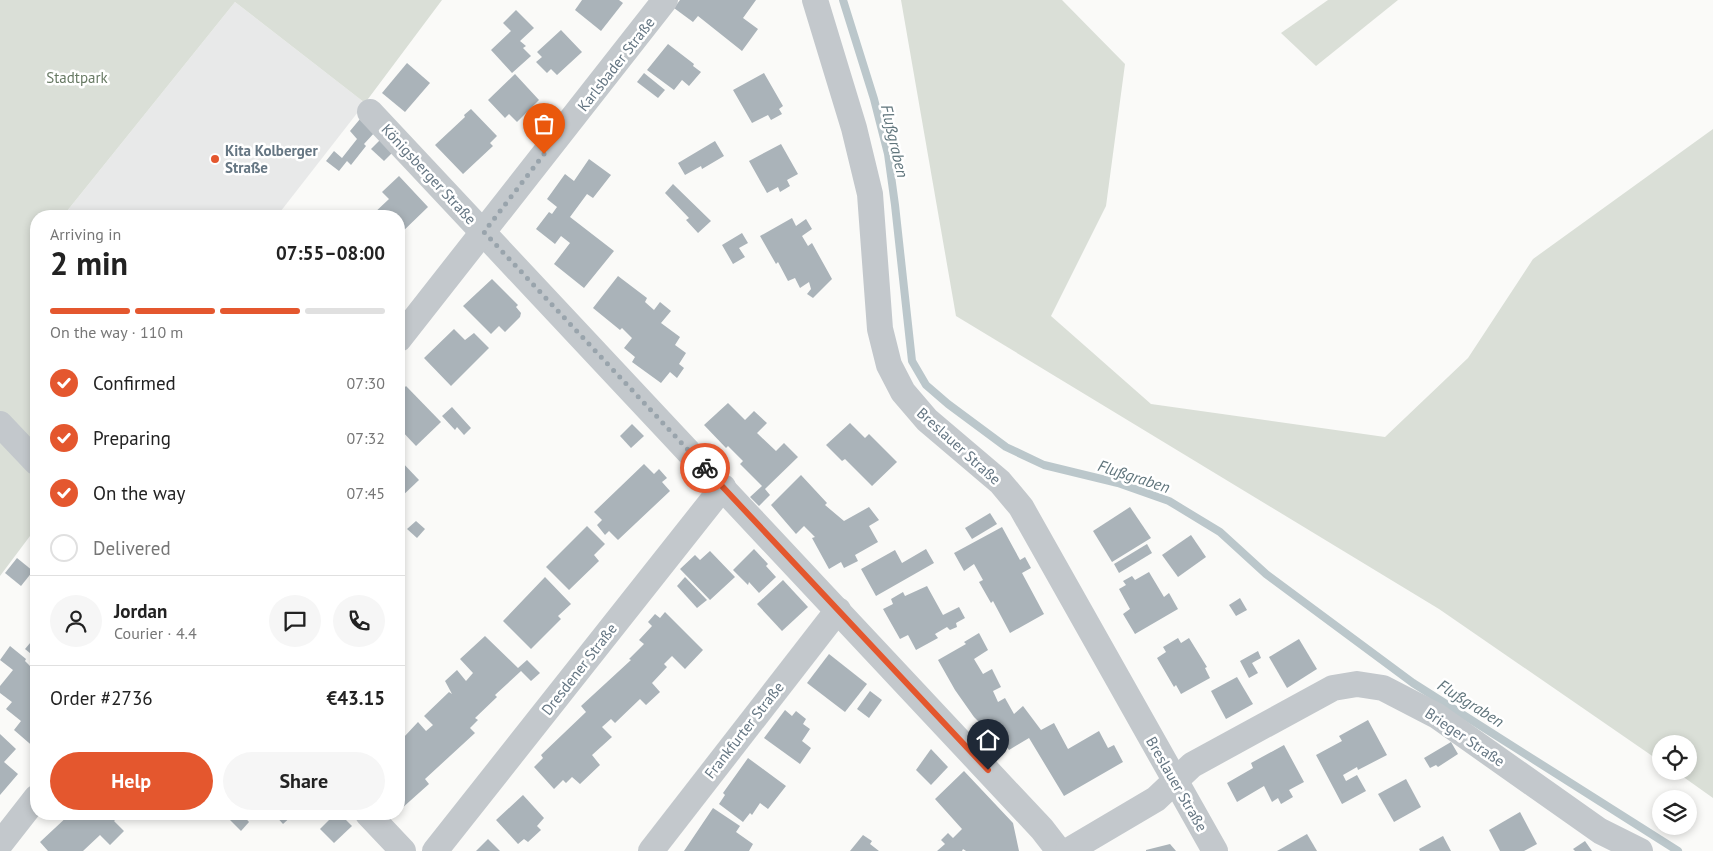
<!DOCTYPE html>
<meta charset="utf-8">
<style>
body{margin:0;font-family:"PT Sans",sans-serif;background:#f6f6f6;color:#222;height:100vh;display:flex;flex-direction:column;font-size:19px;white-space:nowrap}
*{box-sizing:border-box;margin:0}
p{font-size:16px;color:#767676}
.icon{flex:none;width:28px;height:28px;fill:none;stroke:currentColor;stroke-width:2;stroke-linecap:round;stroke-linejoin:round}
.map{position:relative;flex:1;overflow:hidden}
.sheet{position:absolute;left:30px;top:210px;width:375px;height:610px;display:flex;flex-direction:column;background:#fff;border-radius:20px;box-shadow:0 2px 8px #0003}
.sheet>*{flex:none}
.tools{position:absolute;left:1652px;top:735px;display:grid;gap:10px}
.tools a{display:grid;place-items:center;width:45px;height:45px;border-radius:50%;background:#fff;box-shadow:0 2px 8px #0003;font-size:25px}
.pin{position:absolute;display:grid;place-items:center;width:42px;height:42px;color:#fff;margin:-51px -21px;border-radius:50% 50% 50% 0;rotate:-45deg;box-shadow:0 0 5px #0007}
.pin .icon{rotate:45deg}
.courier{position:absolute;display:grid;place-items:center;width:50px;height:50px;margin:-25px;border:4px solid #e4572e;border-radius:50%;background:#fff;color:#222;box-shadow:0 1px 6px #0007}
.headline em{font-style:normal;font-weight:800}
.headline div{display:flex;flex-direction:column-reverse}
.headline{display:flex;align-items:center;justify-content:space-between;height:85px;padding:0 20px}
h1{font-size:32px;font-weight:800;line-height:38px}
.bar{display:grid;grid-template-columns:repeat(4,1fr);gap:8px 5px;align-content:center;height:60px;padding:0 20px}
.bar i{height:6px;border-radius:4px;background:#e0e0e0}
.bar .on{background:#e4572e}
.bar p{grid-column:span 4}
.line{display:flex;align-items:center;gap:12px;padding:0 20px;border-top:1px solid #e0e0e0}
.line div{flex:1}
.round{display:grid;place-items:center;flex:none;width:52px;height:52px;border-radius:26px;background:#f6f6f6}
ol{padding:0 20px;list-style:none}
li{display:flex;align-items:center;gap:15px;height:55px}
li p{margin-inline-start:auto}
li .icon{padding:5px;border-radius:50%;background:#e4572e;color:#fff;stroke-width:4}
li:last-child{color:#767676}
li i{width:28px;height:28px;border:2px solid #e0e0e0;border-radius:50%}
.button{display:flex;gap:10px;margin-top:auto;padding:10px 20px}
.button a{flex:1;height:58px;border-radius:30px;background:#e4572e;color:#fff;font-size:20px;font-weight:800;line-height:58px;text-align:center}
.button a+a{background:#f6f6f6;color:#222}
.map>svg:first-child{display:block}
</style>
<div class="map">
<svg width="1713" height="851" viewBox="0 0 1713 851">
<rect width="100%" height="100%" fill="#fafaf8"/>
<!-- built -->
<path fill="#e8e9e9" d="M235 2 365 103 277 216H63Z"/>
<!-- green -->
<g fill="#dadfd7">
<path d="M0 0H442L365 103 235 2 63 216H36V431L30 439 36 446V528L0 576Z"/>
<path d="M901 0H1062L1125 64 1106 206 1051 316 1151 404 1385 437 1468 358 1533 259 1713 129V798L1675 771H1689V744H1661V762L1439 609 956 316Z"/>
<path d="M1328 0H1398L1316 66 1281 33Z"/>
</g>
<g fill="none" stroke-linecap="round" stroke-linejoin="round">
<!-- stream -->
<path stroke="#bbc7cb" stroke-width="8" d="M843 0 874 99 888 154 895 205 912 361 926 385 948 404 1006 447 1044 465 1118 483 1169 501 1220 532 1266 574 1413 683 1678 851"/>
</g>
<!-- building -->
<g fill="#aab3b9">
<path d="M582 0H619L623 3 601 31 575 10Z"/>
<path d="M680 0H756L743 18 758 29 742 51 698 16 693 22 674 8Z"/>
<path d="M516 10 534 28 520 41 526 46 523 48 531 56 512 73 491 50 511 31 503 23Z"/>
<path d="M561 30 582 52 557 75 551 69 547 73 536 62 542 57 537 52Z"/>
<path d="M668 44 694 64 693 66 701 72 689 86 682 80 674 90 647 70Z"/>
<path d="M407 63 430 83 405 112 382 93Z"/>
<path d="M644 73 665 90 658 98 637 82Z"/>
<path d="M764 73 783 106 779 109 782 114 771 120 768 115 752 123 733 90Z"/>
<path d="M515 74 539 100 517 122 509 114 505 118 488 100Z"/>
<path d="M471 109 497 136 490 143 493 146 463 174 435 145 465 117 464 115Z"/>
<path d="M360 119 375 132 364 144 366 146 351 165 347 161 339 171 326 161 334 151 342 158 357 139 350 131Z"/>
<path d="M380 140 393 152 384 161 371 149Z"/>
<path d="M715 141 724 156 702 169 701 166 685 175 678 163Z"/>
<path d="M781 144 798 174 787 180 790 186 780 192 778 187 767 193 749 161Z"/>
<path d="M589 159 611 175 593 198 587 194 570 217 614 251 584 288 554 264 570 243 561 236 555 244 536 229 549 212 552 214 557 207 547 199 565 174 574 181Z"/>
<path d="M399 176 428 207 399 235V216H371L389 199 382 192Z"/>
<path d="M673 184 711 221 698 233 686 220 689 218 665 193Z"/>
<path d="M792 218 796 226 806 219 812 229 802 236 808 246 812 243 832 279 813 298 807 294 811 289 809 282 800 288 795 278 788 281 778 262 776 264 760 236Z"/>
<path d="M742 233 748 243 739 248 745 257 733 264 722 245Z"/>
<path d="M618 276 647 298 645 302 654 310 660 302 671 311 661 323 680 337 675 345 686 353 679 364 684 368 677 378 670 372 661 383 632 362 635 357 624 348 632 338 622 328 620 330 593 308Z"/>
<path d="M492 279 518 305 516 307 521 313 520 317 505 332 499 326 491 334 463 306Z"/>
<path d="M454 329 465 340 474 333 489 348 451 386 424 358Z"/>
<path d="M406 386 441 422 416 446 399 428V393Z"/>
<path d="M728 403 745 420 754 411 767 423 757 433 776 451 784 443 798 457 765 489 770 495 759 506 750 497 762 486 740 464 743 461 728 446 726 448 704 425Z"/>
<path d="M452 407 471 428 464 435 457 427 455 430 442 416Z"/>
<path d="M850 423 865 438 869 434 897 462 872 486 845 459 842 461 826 445Z"/>
<path d="M632 424 644 436 631 448 620 436Z"/>
<path d="M399 459 419 480 399 499Z"/>
<path d="M644 464 654 474 659 469 667 478 662 482 670 491 618 540 609 531 605 535 597 525 602 520 594 512Z"/>
<path d="M801 475 827 503 825 505 844 521 869 507 879 520 869 526 878 542 855 555 858 561 844 568 841 562 829 569 812 538 815 537 804 526 796 534 771 505Z"/>
<path d="M1130 507 1151 538 1112 562 1093 531Z"/>
<path d="M990 513 997 524 972 539 965 528Z"/>
<path d="M416 521 425 529 417 538 407 529Z"/>
<path d="M587 526 605 544 594 555 599 561 569 590 546 567Z"/>
<path d="M1002 527 1020 560 1025 557 1031 568 1022 573 1044 614 1010 633 993 601 991 603 979 582 983 580 974 564 964 571 954 553Z"/>
<path d="M1191 535 1206 557 1178 577 1162 555Z"/>
<path d="M1147 544 1152 553 1119 573 1114 564Z"/>
<path d="M754 549 768 564 766 566 776 577 759 593 749 582 748 585 733 570Z"/>
<path d="M926 549 934 563 876 596 861 569 895 550 902 563Z"/>
<path d="M710 551 735 577 710 600 680 569 695 555 700 560Z"/>
<path d="M17 558 33 571 21 586 5 573Z"/>
<path d="M1149 572 1164 597 1169 593 1178 609 1135 634 1123 614 1130 609 1119 589 1126 585 1123 581 1132 576 1135 580Z"/>
<path d="M545 577 571 604 558 616 561 619 531 649 503 621Z"/>
<path d="M685 577 707 600 697 608 677 586Z"/>
<path d="M783 580 808 607 782 631 757 604Z"/>
<path d="M927 586 943 615 959 607 965 618 956 623 957 627 950 630 947 627 935 634 938 638 916 650 908 635 900 639 883 609 893 604 891 599 903 592 905 596Z"/>
<path d="M1240 598 1247 610 1236 616 1229 605Z"/>
<path d="M665 612 703 650 685 669 672 656 664 664 667 667 652 683 660 692 646 705 640 699 615 723 611 719 602 727 612 737 592 755 600 765 580 784 572 777 566 783 563 780 554 789 534 767 543 758 541 755 586 712 581 706 631 660 629 659 644 644 639 640 652 626 648 622 655 614 660 618Z"/>
<path d="M979 633 988 650 974 659 983 674 992 669 1001 687 993 691 998 702 1005 698 1014 714 1023 706 1041 730 1054 723 1068 749 1099 731 1108 748 1114 745 1123 762 1064 796 1029 738 1009 750 1007 747 1005 748 974 717 955 690 938 660 966 644 964 642Z"/>
<path d="M36 636V658L25 649Z"/>
<path d="M485 636 518 668 527 660 540 673 531 681 521 671 495 695 497 697 475 718 478 720 470 728 475 733 425 779 429 784 401 809 399 807V760L404 756 399 750V738L402 735 404 737 418 722 426 731 433 725 424 716 449 692 452 694 445 681 457 670 466 681 473 673 460 659Z"/>
<path d="M1178 638 1181 643 1189 638 1207 667 1205 668 1210 678 1181 694 1176 685 1174 687 1157 658 1166 652 1163 647Z"/>
<path d="M1299 639 1317 669 1287 688 1269 657Z"/>
<path d="M10 646 26 659 25 661 33 669 36 664V749L14 730 21 721 6 709 12 702 0 693V686L13 670 0 660Z"/>
<path d="M1258 651 1261 658 1252 663 1258 673 1249 678 1240 661Z"/>
<path d="M829 654 867 684 845 712 807 683Z"/>
<path d="M1237 677 1253 704 1226 719 1211 691Z"/>
<path d="M870 691 882 700 869 718 857 709Z"/>
<path d="M785 710 792 716 796 711 806 719 803 724 810 729 802 741 811 748 800 764 764 738Z"/>
<path d="M1368 720 1387 755 1358 770 1357 767 1343 775 1346 781 1357 775 1366 791 1342 804 1316 755 1342 741 1339 736Z"/>
<path d="M0 734 16 749 4 762 18 774 0 795Z"/>
<path d="M1451 742 1458 754 1438 767 1436 765 1430 768 1424 758Z"/>
<path d="M1284 745 1304 782 1289 790 1293 797 1281 804 1278 798 1272 802 1264 786 1237 802 1227 783 1253 768 1251 763Z"/>
<path d="M931 749 948 767 931 785 916 770Z"/>
<path d="M748 758 786 786 768 809 760 803 752 815 750 813 743 822 719 804 725 795 723 793Z"/>
<path d="M964 771 1013 823 1019 851H966L963 849 962 851H937L945 844 941 840 948 833 953 838 962 829 935 799Z"/>
<path d="M1406 779 1421 807 1394 822 1378 794Z"/>
<path d="M523 795 544 818 537 826 541 830 528 842 524 839 518 844 496 820Z"/>
<path d="M713 808 740 826 736 832 753 844 749 851H684Z"/>
<path d="M1520 812 1537 844 1524 851H1500L1489 830Z"/>
<path d="M70 814H121L114 821 124 831 110 845 100 835 83 851H48L40 842Z"/>
<path d="M233 814H242L249 822 241 831 228 818Z"/>
<path d="M274 814H294L283 824Z"/>
<path d="M335 814H340L352 826 334 843 320 829Z"/>
<path d="M1307 834 1317 851H1277Z"/>
<path d="M863 835 872 841 870 844 879 851H850Z"/>
<path d="M1443 836 1451 851H1420L1419 849Z"/>
<path d="M488 839 500 851H476Z"/>
<path d="M1585 841 1592 851H1575L1573 849Z"/>
<path d="M1170 844 1176 851H1146V850Z"/>
</g>
<g fill="none" stroke-linecap="round" stroke-linejoin="round">
<!-- street -->
<g stroke="#c3c8cc" stroke-width="26">
<path d="M815 0 854 128 870 194 880 329 889 365 903 392 927 420 1000 482 1021 507 1215 851"/>
<path d="M370 112 1042 829 1059 851"/>
<path d="M399 339 665 0"/>
<path d="M0 424 36 462"/>
<path d="M368 814 403 851"/>
<path d="M0 844 36 798"/>
<path d="M435 851 723 487"/>
<path d="M651 851 838 610"/>
<path d="M1068 851 1156 799 1192 765 1333 688 1357 684 1383 688 1437 716 1600 831 1640 851"/>
</g>
</g>
<g fill="none" stroke-linecap="round" stroke-linejoin="round">
<!-- done -->
<path stroke="#99a4ac" stroke-width="5" stroke-dasharray="0 9" d="M544 154 484 232 705 468"/>
<!-- route -->
<path stroke="#e4572e" stroke-width="6" d="M705 468 988 770"/>
</g>
<!-- markers -->
<circle fill="#e4572e" stroke="#fff" stroke-width="2" cx="215" cy="159" r="5"/>
<g text-anchor="middle" dominant-baseline="central" stroke-width="5" stroke-linejoin="round" paint-order="stroke">
<!-- street labels -->
<g font-size="15" fill="#657683" stroke="#fff">
<text transform="translate(616 64) rotate(-52)">Karlsbader Straße</text>
<text transform="translate(429 174) rotate(47)">Königsberger Straße</text>
<text transform="translate(959 446) rotate(42)">Breslauer Straße</text>
<text transform="translate(579 669) rotate(-52)">Dresdener Straße</text>
<text transform="translate(744 730) rotate(-52)">Frankfurter Straße</text>
<text transform="translate(1465 737) rotate(34)">Brieger Straße</text>
<text transform="translate(1177 784) rotate(60)">Breslauer Straße</text>
</g>
<!-- park labels -->
<g font-size="15" fill="#687a64" stroke="#fff">
<text x="77" y="77">Stadtpark</text>
</g>
<!-- poi labels -->
<g font-size="15" font-weight="bold" fill="#657683" stroke="#fff" text-anchor="start">
<text x="225" y="150">Kita Kolberger<tspan x="225" dy="17">Straße</tspan></text>
</g>
<!-- water labels -->
<g font-size="16" font-style="italic" fill="#60757c" stroke="#fff">
<text transform="translate(895 141) rotate(77)">Flußgraben</text>
<text transform="translate(1134 476) rotate(18)">Flußgraben</text>
<text transform="translate(1471 703) rotate(32)">Flußgraben</text>
</g>
</g>
</svg>
<div class="tools">
<a><svg class="icon" aria-label="locate" viewBox="0 0 24 24"><circle cx="12" cy="12" r="6"/><path d="M12 2v4M12 18v4M2 12h4M18 12h4"/></svg></a>
<a><svg class="icon" aria-label="layers" viewBox="0 0 24 24"><path d="M12 4l9 5-9 5-9-5zM3 14l9 5 9-5"/></svg></a>
</div>
<div class="pin" style="left:544px;top:154px;background:#ea580c"><svg class="icon" aria-label="bag" viewBox="0 0 24 24"><path d="M5 8h14l-1 12H6zM9 8a3 3 0 0 1 6 0"/></svg></div>
<div class="pin" style="left:988px;top:770px;background:#1f2937"><svg class="icon" aria-label="home" viewBox="0 0 24 24"><path d="M3 11l9-7 9 7M6 9v11h12V9"/></svg></div>
<div class="courier" style="left:705px;top:468px"><svg class="icon" aria-label="bike" viewBox="0 0 24 24"><circle cx="6" cy="16" r="4"/><circle cx="18" cy="16" r="4"/><path d="M6 16l4-8h5l3 8M10 8l3 8H6M13 5h3"/></svg></div>
<section class="sheet">
<div class="headline"><div><h1>2 min</h1><p>Arriving in</p></div><em>07:55–08:00</em></div>
<div class="bar"><i class="on"></i><i class="on"></i><i class="on"></i><i></i><p>On the way · 110 m</p></div>
<ol>
<li><svg class="icon" aria-label="check" viewBox="0 0 24 24"><path d="M5 12l5 5 9-10"/></svg>Confirmed<p>07:30</p></li>
<li><svg class="icon" aria-label="check" viewBox="0 0 24 24"><path d="M5 12l5 5 9-10"/></svg>Preparing<p>07:32</p></li>
<li><svg class="icon" aria-label="check" viewBox="0 0 24 24"><path d="M5 12l5 5 9-10"/></svg>On the way<p>07:45</p></li>
<li><i></i>Delivered</li>
</ol>
<div class="line" style="height:90px"><a class="round"><svg class="icon" aria-label="person" viewBox="0 0 24 24"><circle cx="12" cy="8" r="4"/><path d="M4 21q1-7 8-7t8 7"/></svg></a><div><b>Jordan</b><p>Courier · 4.4</p></div><a class="round"><svg class="icon" aria-label="chat" viewBox="0 0 24 24"><path d="M4 5h16v11H9l-5 4z"/></svg></a><a class="round"><svg class="icon" aria-label="phone" viewBox="0 0 24 24"><path d="M5 4h4l2 5-3 2q2 4 5 5l2-3 5 2v4C11 20 4 13 5 4z"/></svg></a></div>
<div class="line" style="height:65px"><div>Order #2736</div><b>€43.15</b></div>
<div class="button"><a>Help</a><a>Share</a></div>
</section>
</div>
